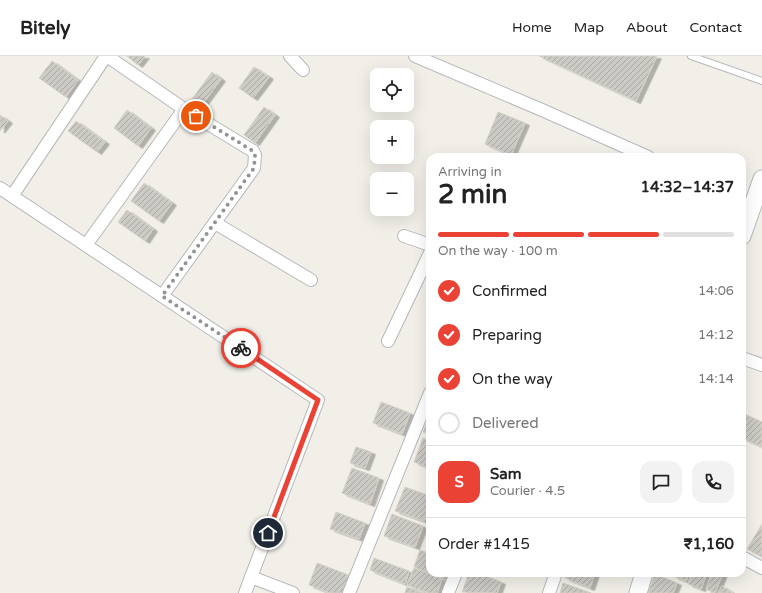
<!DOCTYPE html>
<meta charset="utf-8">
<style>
body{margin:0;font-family:"Varela Round",sans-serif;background:#f2f2f2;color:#222;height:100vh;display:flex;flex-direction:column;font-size:15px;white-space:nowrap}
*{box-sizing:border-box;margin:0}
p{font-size:13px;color:#767676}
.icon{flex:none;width:22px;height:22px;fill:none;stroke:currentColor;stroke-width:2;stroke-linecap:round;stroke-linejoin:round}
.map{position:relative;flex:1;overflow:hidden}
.sheet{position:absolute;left:426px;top:97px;width:320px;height:424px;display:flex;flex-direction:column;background:#fff;border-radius:12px;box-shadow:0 4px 16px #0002}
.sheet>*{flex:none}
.tools{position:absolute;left:370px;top:12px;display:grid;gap:8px}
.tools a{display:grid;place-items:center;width:44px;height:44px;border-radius:8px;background:#fff;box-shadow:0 4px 16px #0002;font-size:20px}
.pin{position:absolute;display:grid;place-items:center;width:34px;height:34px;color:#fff;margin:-17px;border:2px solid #fff;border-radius:50%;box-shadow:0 1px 4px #0007}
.courier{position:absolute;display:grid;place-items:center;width:40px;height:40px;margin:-20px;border:3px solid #ea4335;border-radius:50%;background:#fff;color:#222;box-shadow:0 1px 5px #0007}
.overview em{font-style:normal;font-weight:800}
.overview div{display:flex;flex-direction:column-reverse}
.overview{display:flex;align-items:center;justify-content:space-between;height:68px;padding:0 12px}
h1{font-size:26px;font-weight:800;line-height:30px}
.bar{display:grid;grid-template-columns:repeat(4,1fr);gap:6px 4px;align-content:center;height:48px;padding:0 12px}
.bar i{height:5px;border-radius:3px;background:#e0e0e0}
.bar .current{background:#ea4335}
.bar p{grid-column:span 4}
.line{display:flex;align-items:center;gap:10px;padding:0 12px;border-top:1px solid #e0e0e0}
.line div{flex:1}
.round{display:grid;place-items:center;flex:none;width:42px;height:42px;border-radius:12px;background:#f2f2f2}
ol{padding:0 12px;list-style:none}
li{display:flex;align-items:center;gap:12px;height:44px}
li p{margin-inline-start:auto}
li .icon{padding:4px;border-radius:50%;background:#ea4335;color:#fff;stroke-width:4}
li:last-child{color:#767676}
li i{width:22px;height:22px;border:2px solid #e0e0e0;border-radius:50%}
header{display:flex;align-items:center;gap:24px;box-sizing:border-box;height:56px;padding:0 20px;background:#fff;border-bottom:1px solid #e0e0e0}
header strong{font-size:19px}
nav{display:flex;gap:22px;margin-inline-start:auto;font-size:14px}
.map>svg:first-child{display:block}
</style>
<header>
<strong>Bitely</strong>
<nav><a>Home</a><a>Map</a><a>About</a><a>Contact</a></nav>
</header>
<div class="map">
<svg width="762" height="537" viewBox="0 0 762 537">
<defs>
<pattern id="building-hatch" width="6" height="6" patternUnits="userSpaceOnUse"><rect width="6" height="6" fill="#cccac5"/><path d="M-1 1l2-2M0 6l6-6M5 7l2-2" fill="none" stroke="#a9a8a4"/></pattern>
<filter id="shadow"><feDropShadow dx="4.5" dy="2.5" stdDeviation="0" flood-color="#0004"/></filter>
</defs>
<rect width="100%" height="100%" fill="#f1efe8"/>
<!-- building -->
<g fill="url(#building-hatch)" stroke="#d6d1c6" filter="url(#shadow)">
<path d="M127 0H145L138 9Z"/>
<path d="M539 0H657L636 45Z"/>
<path d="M52 5 78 24 66 41 39 22Z"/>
<path d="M254 11 269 21 253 42 239 32Z"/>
<path d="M212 16 221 23 201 50 192 43Z"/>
<path d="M264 51 275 59 255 87 244 79Z"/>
<path d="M127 54 151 72 138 90 114 72Z"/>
<path d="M498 56 525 67 511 99 485 88Z"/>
<path d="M0 59 8 65 0 75Z"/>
<path d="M76 65 105 86 97 96 68 75Z"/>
<path d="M144 127 172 147 159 165 131 145Z"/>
<path d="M127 154 153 173 145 185 118 166Z"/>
<path d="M381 346 410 357 402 378 373 367Z"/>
<path d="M742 357 762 366V391L742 382Z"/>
<path d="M430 359V379L423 376Z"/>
<path d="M423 382 430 385V412L414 406Z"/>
<path d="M356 391 371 396 365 412 350 407Z"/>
<path d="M352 412 379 422 370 448 342 437Z"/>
<path d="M405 431 430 440V450L424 465 395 455Z"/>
<path d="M336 456 365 467 359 483 330 473Z"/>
<path d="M392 458 423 470 415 491 384 480Z"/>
<path d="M762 468V501L747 493Z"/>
<path d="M420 494 430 498V517L414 511Z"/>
<path d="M374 502 409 515 405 528 370 514Z"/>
<path d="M317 507 351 520 345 537H330L309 529Z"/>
<path d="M414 512 442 523 437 537H429L407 529Z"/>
<path d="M431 517H446L444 522Z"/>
<path d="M469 517H478L501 526 497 537 462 536Z"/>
<path d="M567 517H595L590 532 565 522Z"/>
<path d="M674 517H689L686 525 673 520Z"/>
<path d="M692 517H707L701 533 688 528Z"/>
<path d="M712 517H723L715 537 706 533Z"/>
<path d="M655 518 677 527 673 537H648Z"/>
<path d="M563 527 591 537H560Z"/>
<path d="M722 530 733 537H718Z"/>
<path d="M407 531 423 537H405Z"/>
</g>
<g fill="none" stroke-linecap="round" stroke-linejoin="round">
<defs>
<path id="lane" d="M691 0 762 25"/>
<g id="street">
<path d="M107 0 184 53 253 95 255 99 254 112 162 240"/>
<path d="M290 0 303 14"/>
<path d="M415 0 542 54 648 101"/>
<path d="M0 132 318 344 245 537"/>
<path d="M12 140 106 0"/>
<path d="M215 167 311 224"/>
<path d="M404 180 430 189"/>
<path d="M86 189 184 53"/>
<path d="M388 285 430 197"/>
<path d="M742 302 762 309"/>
<path d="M742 501 762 512"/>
<path d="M251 521 293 537"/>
<path d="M349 537 430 337"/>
<path d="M448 537 456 517"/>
<path d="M549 537 556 517"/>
</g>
<g id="secondary">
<path d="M742 180 762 123"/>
<path d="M638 537 644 517"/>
</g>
</defs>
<!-- lane casing -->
<use href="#lane" stroke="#b5b8bc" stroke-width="8"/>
<!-- street casing -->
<use href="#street" stroke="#b5b8bc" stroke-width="14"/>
<!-- secondary casing -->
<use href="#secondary" stroke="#b6babf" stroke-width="19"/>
<!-- lane -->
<use href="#lane" stroke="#fff" stroke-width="6"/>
<!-- street -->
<use href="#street" stroke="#fff" stroke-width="12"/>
<!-- secondary -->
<use href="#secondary" stroke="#fff" stroke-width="17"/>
</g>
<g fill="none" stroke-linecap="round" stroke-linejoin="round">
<!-- done -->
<path stroke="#929495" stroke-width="4" stroke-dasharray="0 7.2" d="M196 60 253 95 255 99 254 112 162 240 241 292"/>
<!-- route -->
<path stroke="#ea4335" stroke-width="5" d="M241 292 318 344 268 477"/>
</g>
</svg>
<div class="tools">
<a><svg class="icon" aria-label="locate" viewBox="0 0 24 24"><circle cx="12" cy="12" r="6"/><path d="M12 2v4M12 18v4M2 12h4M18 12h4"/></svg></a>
<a>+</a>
<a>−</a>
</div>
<div class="pin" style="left:196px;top:60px;background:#ea580c"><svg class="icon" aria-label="bag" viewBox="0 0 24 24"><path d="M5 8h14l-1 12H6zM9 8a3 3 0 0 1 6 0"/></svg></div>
<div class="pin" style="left:268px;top:477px;background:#1f2937"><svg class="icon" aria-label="home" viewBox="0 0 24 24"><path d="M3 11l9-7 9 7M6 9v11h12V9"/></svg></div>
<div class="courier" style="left:241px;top:292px"><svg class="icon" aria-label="bike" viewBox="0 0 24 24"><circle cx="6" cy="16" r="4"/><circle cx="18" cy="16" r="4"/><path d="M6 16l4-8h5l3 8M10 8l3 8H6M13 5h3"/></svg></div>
<section class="sheet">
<div class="overview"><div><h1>2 min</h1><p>Arriving in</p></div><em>14:32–14:37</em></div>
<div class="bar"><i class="current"></i><i class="current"></i><i class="current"></i><i></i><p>On the way · 100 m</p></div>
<ol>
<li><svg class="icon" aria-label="check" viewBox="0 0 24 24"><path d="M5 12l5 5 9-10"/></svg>Confirmed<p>14:06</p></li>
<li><svg class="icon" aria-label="check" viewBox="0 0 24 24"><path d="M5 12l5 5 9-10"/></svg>Preparing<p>14:12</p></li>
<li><svg class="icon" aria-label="check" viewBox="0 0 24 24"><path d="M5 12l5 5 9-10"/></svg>On the way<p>14:14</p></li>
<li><i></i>Delivered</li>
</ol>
<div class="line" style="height:72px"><b class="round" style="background:#ea4335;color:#fff">S</b><div><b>Sam</b><p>Courier · 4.5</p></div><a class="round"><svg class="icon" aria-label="chat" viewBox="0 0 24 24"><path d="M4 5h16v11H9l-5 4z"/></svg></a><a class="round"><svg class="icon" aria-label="phone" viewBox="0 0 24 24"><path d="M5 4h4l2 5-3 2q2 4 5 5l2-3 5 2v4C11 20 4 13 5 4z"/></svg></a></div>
<div class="line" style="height:52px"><div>Order #1415</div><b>₹1,160</b></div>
</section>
</div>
